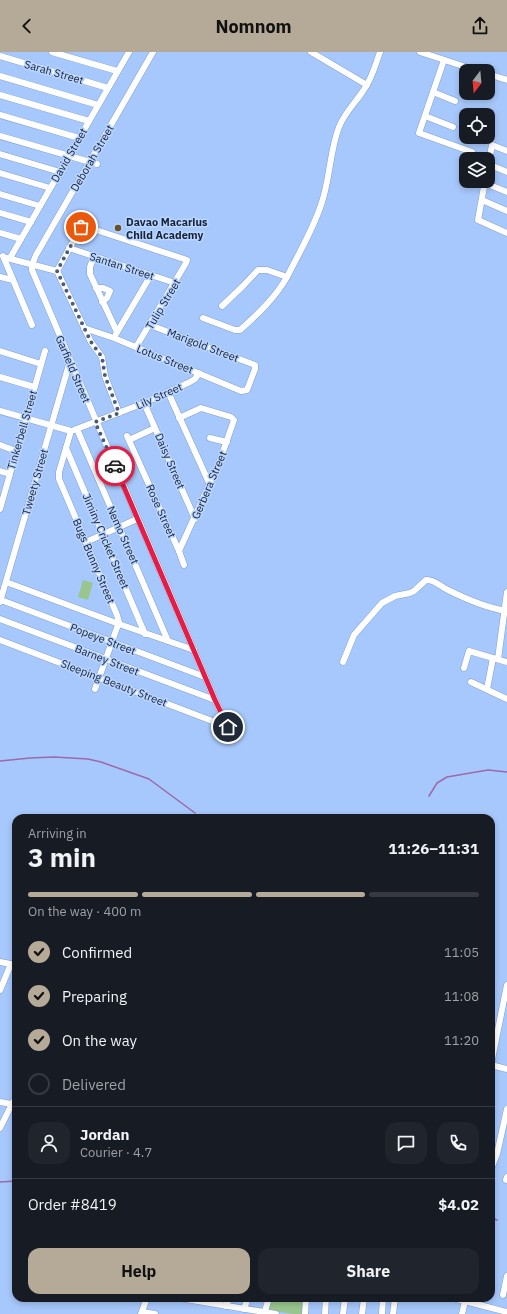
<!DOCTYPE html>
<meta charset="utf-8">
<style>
body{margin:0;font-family:"IBM Plex Sans",sans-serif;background:#20242c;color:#f1f3f6;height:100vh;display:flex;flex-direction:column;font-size:15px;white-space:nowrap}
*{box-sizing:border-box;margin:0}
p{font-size:13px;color:#9ea1a6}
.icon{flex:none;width:22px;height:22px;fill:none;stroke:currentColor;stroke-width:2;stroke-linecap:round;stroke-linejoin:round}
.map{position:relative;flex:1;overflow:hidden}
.side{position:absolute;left:12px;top:762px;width:483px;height:488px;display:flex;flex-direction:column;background:#171b24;border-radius:12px;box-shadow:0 2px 6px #0003}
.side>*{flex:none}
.needle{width:26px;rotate:196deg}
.tools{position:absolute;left:459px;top:12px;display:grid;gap:8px}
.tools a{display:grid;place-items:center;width:36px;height:36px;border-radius:8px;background:#171b24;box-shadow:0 2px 6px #0003;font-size:20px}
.pin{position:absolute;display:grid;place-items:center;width:34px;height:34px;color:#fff;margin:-17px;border:2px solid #fff;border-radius:50%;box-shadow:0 1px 4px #0007}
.courier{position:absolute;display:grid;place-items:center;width:40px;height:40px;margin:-20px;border:3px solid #e11d48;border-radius:50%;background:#fff;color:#222;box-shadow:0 1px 5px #0007}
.overview em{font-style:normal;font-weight:800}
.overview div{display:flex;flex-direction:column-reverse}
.overview{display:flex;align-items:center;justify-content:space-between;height:68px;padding:0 16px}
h1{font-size:26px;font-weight:800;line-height:30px}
.bar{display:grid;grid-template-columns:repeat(4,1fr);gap:6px 4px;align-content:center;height:48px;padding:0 16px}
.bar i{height:5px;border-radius:3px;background:#363941}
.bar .active{background:#b5aa97}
.bar p{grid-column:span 4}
.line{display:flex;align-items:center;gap:10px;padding:0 16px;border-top:1px solid #363941}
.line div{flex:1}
.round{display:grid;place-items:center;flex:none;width:42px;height:42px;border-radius:12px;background:#20242c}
ol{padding:0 16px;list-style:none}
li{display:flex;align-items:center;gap:12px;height:44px}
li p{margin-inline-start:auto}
li .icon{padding:4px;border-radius:50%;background:#b5aa97;color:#111;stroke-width:4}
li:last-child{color:#9ea1a6}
li i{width:22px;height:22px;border:2px solid #363941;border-radius:50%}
.action{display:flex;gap:8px;margin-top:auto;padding:8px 16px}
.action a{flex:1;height:46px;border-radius:12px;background:#b5aa97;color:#111;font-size:16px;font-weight:800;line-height:46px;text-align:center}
.action a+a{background:#20242c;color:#f1f3f6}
header{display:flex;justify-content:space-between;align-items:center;height:52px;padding:0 16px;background:#b5aa97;color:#111;font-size:18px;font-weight:800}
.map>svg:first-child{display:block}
</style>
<header><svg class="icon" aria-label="back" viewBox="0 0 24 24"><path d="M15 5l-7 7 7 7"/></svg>Nomnom<svg class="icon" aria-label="share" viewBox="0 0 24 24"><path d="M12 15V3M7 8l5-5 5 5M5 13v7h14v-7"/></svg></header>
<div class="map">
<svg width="507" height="1262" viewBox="0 0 507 1262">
<rect width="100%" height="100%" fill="#a7c8fc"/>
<!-- green -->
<g fill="#99c68f">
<path d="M83 528 93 531 88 548 78 545Z"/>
<path d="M272 1246H303L302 1262H293L268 1258Z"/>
</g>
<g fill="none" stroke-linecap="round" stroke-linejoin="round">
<!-- stream -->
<g stroke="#9c6aa8" stroke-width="1.5">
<path d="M0 709 30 706 54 705 88 707 101 710 149 727 195 761"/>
<path d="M429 744 437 731 447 725 488 718 507 720"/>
<path d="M0 1130 16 1129"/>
<path d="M491 1166 497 1168"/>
</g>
<defs>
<g id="minor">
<path d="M52 0 117 19"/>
<path d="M153 0 36 203 32 213V218L215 648 233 685"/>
<path d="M311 0 367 33"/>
<path d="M420 0 478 19"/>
<path d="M0 4 108 36"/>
<path d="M444 8 419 81 472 100"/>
<path d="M488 22 507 28"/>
<path d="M0 24 98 53"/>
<path d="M433 40 455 49"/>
<path d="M0 43 89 69"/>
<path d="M0 63 79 86"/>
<path d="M425 64 453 75"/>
<path d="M0 84 97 112"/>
<path d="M0 102 60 120"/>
<path d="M488 112 507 120"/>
<path d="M488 114 492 93 507 99"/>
<path d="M0 121 50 136"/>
<path d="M485 129 478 168 507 181"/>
<path d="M485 131 507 140"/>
<path d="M0 142 40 154"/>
<path d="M482 148 507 159"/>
<path d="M0 161 31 170"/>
<path d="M0 181 21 187"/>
<path d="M69 196 175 231"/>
<path d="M3 204 32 273"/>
<path d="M94 204 90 215V222L117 280"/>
<path d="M7 206 57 219"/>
<path d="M10 206 129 0"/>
<path d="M57 219 81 175 84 174 187 208 186 211 136 295"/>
<path d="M57 219 91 290 102 305 105 324 119 361"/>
<path d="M0 225 13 228"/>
<path d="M96 236H103L110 239 107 246 102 250"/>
<path d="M222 254 243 234 258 218H267L287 225"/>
<path d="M203 266 235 278H240C258 262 275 246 287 225 299 201 314 176 322 150 330 126 330 98 339 75 344 62 355 51 363 39 372 27 375 14 380 0"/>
<path d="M84 276 114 286 241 339 247 338 255 317V313L150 273"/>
<path d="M116 282 151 223"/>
<path d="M0 299 41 312"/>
<path d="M0 325 34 335"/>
<path d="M168 340 210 433"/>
<path d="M144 351 195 467"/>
<path d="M0 359 71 379"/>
<path d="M77 377 168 589"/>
<path d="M74 378 144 351 190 330 195 327 199 321"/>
<path d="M71 379 59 420V427L117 563 119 570 95 637"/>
<path d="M127 384 179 499 184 513"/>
<path d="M210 386 227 390"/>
<path d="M129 388 155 376"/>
<path d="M0 393 16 399"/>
<path d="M66 396 145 582"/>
<path d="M0 419 10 422"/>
<path d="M0 457 45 299"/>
<path d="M86 490 137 467"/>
<path d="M179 499 219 411 234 368 231 365 201 356 179 366"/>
<path d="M6 530 119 572 194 598"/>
<path d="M1 548 205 625"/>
<path d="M0 550 70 309"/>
<path d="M0 567 215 648"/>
<path d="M0 588 228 675"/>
<path d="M498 607 507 540"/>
<path d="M343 610 354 583 382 551 395 544 410 541 414 539 426 528C434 527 441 535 448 538 466 547 487 556 507 559"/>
<path d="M464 616 469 599 507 610"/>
<path d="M471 630 507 647"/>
<path d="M487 637 493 606"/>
<path d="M0 910 16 913"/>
<path d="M0 938 11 912"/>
<path d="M491 1012 507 933"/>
<path d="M491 1013 507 1017"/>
<path d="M0 1050 11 1052"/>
<path d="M0 1076 13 1050"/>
<path d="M491 1117 497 1102 507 1057"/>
<path d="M506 1128 507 1125"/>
<path d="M503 1243 507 1224"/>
<path d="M180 1246 276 1262"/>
<path d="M453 1246 507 1260"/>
<path d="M226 1254 229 1246"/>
<path d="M244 1257 248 1246"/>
<path d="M142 1260 155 1262"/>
<path d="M141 1262 147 1246"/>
<path d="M264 1262 269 1246"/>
<path d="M305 1262 306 1246"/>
<path d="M325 1262 326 1246"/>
<path d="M343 1262 345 1246"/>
<path d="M362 1262 364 1246"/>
<path d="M382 1262 383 1246"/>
<path d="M393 1262 395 1246"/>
<path d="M462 1262 465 1249"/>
</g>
</defs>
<!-- minor casing -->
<use href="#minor" stroke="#81a0d2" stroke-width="7"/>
<!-- minor -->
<use href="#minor" stroke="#fff" stroke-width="6"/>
</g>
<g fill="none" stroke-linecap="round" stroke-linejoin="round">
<!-- done -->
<path stroke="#495c7b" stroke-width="4" stroke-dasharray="0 7.2" d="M81 175 57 219 91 290 102 305 105 324 119 361 95 370 115 414"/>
<!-- route -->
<path stroke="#e11d48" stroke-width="5" d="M115 414 215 648 228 675"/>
</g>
<!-- markers -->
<circle fill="#6b5122" stroke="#bad5ff" stroke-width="1.5" cx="118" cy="176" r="4"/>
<g text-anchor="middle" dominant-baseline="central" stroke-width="3" stroke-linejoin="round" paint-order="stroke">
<!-- street labels -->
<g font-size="11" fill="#162236" stroke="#bad5ff">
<text transform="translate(54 20) rotate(16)">Sarah Street</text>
<text transform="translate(69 103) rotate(-60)">David Street</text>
<text transform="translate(92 106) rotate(-60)">Deborah Street</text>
<text transform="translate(122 214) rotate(18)">Santan Street</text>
<text transform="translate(163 252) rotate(-59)">Tulip Street</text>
<text transform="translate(203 293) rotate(21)">Marigold Street</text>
<text transform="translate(165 307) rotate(22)">Lotus Street</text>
<text transform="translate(73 317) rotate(67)">Garfield Street</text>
<text transform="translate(159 344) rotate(-24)">Lily Street</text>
<text transform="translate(22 378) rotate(-74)">Tinkerbell Street</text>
<text transform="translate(170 409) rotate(67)">Daisy Street</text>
<text transform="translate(35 430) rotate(-74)">Tweety Street</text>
<text transform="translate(209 433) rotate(-67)">Gerbera Street</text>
<text transform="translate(161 459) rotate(66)">Rose Street</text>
<text transform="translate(123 483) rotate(66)">Nemo Street</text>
<text transform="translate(106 489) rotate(67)">Jiminy Cricket Street</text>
<text transform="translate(94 509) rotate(67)">Bugs Bunny Street</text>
<text transform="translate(103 587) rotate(21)">Popeye Street</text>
<text transform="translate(107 608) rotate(21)">Barney Street</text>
<text transform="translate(114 631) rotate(21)">Sleeping Beauty Street</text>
</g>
<!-- poi labels -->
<g font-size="11" font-weight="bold" fill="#162236" stroke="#bad5ff" text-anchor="start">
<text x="126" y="170">Davao Macarius<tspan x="126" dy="13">Child Academy</tspan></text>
</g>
</g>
</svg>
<div class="tools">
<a><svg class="needle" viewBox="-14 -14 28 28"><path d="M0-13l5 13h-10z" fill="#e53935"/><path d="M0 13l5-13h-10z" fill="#9ea1a6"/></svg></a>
<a><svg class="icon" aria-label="locate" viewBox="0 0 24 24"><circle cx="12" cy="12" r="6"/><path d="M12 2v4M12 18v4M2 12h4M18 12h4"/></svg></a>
<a><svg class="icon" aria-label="layers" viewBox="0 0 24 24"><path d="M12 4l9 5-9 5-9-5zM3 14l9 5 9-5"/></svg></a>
</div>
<div class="pin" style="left:81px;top:175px;background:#ea580c"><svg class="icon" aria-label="bag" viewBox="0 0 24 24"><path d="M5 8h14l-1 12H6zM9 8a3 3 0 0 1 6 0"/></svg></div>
<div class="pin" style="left:228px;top:675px;background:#1f2937"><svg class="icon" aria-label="home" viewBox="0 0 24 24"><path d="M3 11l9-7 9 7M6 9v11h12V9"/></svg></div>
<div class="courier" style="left:115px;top:414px"><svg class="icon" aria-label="car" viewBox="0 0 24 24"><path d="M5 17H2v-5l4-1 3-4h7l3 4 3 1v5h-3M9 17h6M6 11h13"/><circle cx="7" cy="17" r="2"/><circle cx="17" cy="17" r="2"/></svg></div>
<section class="side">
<div class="overview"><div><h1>3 min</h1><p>Arriving in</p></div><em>11:26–11:31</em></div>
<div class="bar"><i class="active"></i><i class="active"></i><i class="active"></i><i></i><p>On the way · 400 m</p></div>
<ol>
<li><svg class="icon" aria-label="check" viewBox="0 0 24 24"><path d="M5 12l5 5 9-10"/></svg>Confirmed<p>11:05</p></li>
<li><svg class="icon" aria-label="check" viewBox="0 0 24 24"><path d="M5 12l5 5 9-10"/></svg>Preparing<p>11:08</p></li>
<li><svg class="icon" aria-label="check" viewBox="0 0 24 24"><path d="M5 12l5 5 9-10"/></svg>On the way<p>11:20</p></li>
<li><i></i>Delivered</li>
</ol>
<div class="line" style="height:72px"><a class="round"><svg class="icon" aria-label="person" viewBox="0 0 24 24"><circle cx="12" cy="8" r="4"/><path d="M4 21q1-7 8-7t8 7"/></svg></a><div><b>Jordan</b><p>Courier · 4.7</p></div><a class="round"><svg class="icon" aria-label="chat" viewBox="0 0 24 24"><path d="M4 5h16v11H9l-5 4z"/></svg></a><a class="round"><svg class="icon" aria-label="phone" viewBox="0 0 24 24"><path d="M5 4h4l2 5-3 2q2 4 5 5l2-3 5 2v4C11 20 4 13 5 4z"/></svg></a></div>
<div class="line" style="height:52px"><div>Order #8419</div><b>$4.02</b></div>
<div class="action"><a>Help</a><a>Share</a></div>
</section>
</div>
